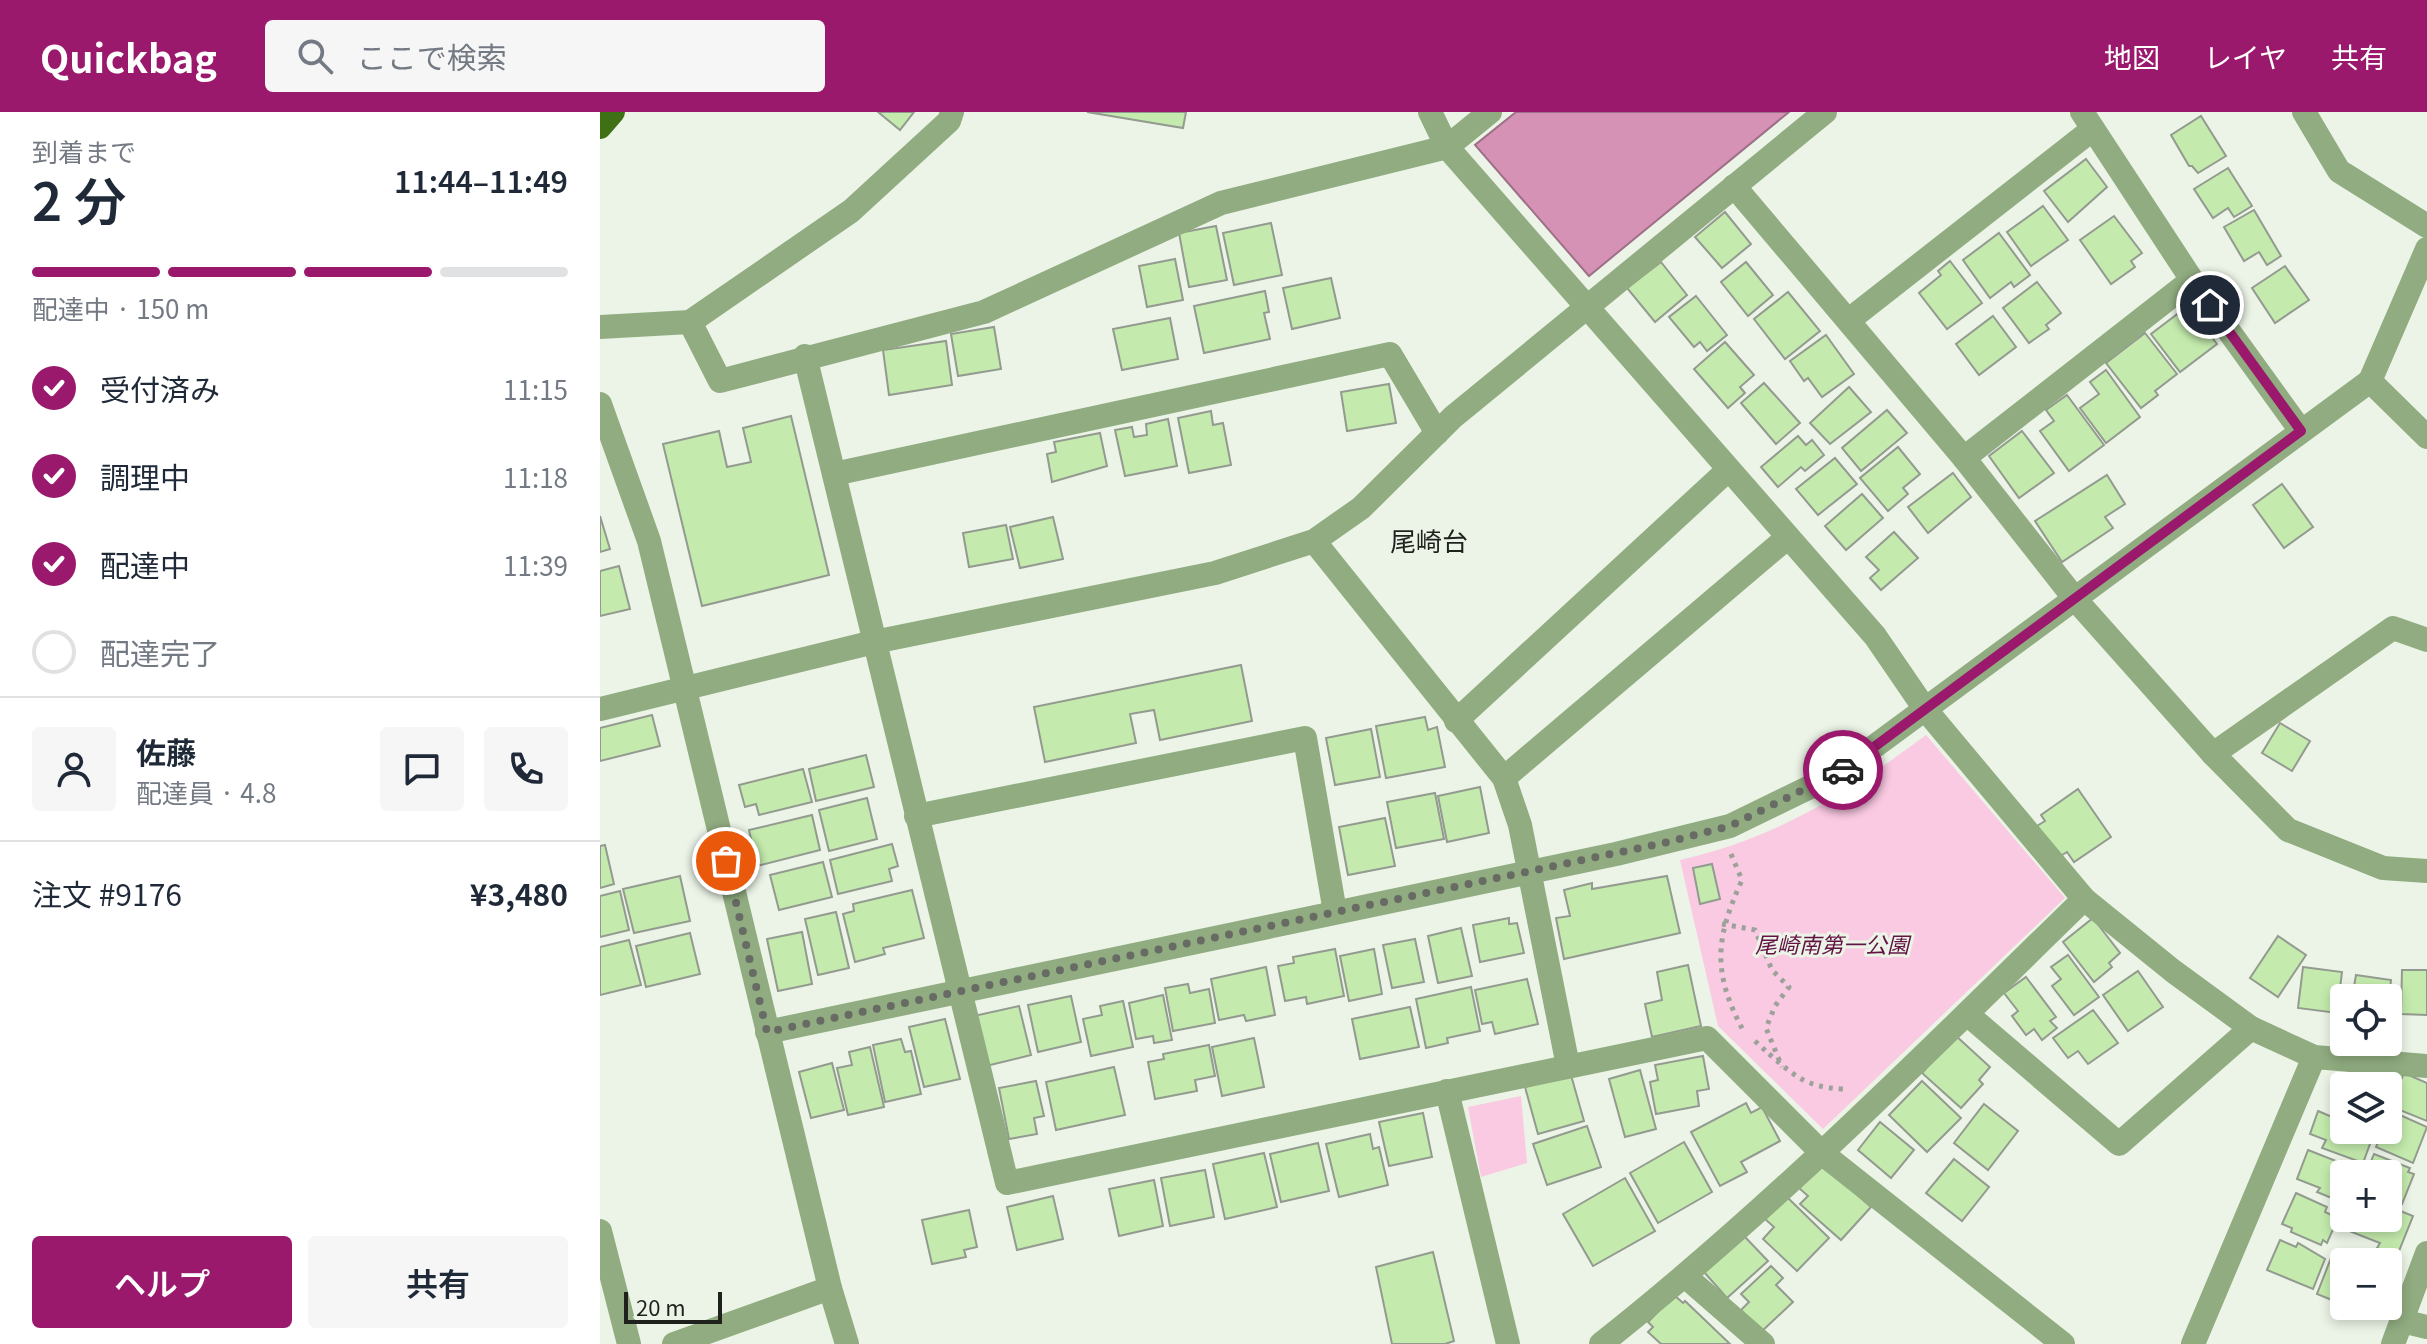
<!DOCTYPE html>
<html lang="ja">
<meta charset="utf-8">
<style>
body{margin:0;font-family:Georgia,"Noto Sans JP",serif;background:#f6f6f7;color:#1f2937;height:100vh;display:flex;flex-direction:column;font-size:30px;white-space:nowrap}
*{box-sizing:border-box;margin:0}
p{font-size:26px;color:#747a83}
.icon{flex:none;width:44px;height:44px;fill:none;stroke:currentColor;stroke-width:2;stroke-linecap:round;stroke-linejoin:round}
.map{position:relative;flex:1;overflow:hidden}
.details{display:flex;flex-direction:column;background:#fff;width:600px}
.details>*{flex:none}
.tools{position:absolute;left:1730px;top:872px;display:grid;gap:16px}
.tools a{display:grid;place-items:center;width:72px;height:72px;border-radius:8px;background:#fff;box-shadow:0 4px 12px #0003;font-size:40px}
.scale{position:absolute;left:24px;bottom:20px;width:98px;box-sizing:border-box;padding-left:8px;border:4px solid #1f211d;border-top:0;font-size:22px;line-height:28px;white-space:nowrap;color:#1f211d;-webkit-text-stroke:6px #ecf4e7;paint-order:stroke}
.pin{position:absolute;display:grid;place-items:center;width:68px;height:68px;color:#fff;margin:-34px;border:4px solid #fff;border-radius:50%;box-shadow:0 2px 8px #0007}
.courier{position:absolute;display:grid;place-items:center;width:80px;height:80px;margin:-40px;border:6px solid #9b196d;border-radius:50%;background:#fff;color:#222;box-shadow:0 2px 10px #0007}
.summary em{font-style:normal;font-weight:600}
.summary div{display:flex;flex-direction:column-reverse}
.summary{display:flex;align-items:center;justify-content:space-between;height:136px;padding:0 32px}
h1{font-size:52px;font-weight:600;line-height:60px}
.bar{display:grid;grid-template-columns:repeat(4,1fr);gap:12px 8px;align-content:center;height:96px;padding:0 32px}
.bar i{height:10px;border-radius:6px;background:#e0e1e3}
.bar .active{background:#9b196d}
.bar p{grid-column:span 4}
.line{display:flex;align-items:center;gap:20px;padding:0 32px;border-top:2px solid #e0e1e3}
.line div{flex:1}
.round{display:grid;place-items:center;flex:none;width:84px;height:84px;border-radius:8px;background:#f6f6f7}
ol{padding:0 32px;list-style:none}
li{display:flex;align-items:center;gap:24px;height:88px}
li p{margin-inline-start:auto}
li .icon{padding:8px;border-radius:50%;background:#9b196d;color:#fff;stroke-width:4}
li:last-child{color:#747a83}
li i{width:44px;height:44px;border:4px solid #e0e1e3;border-radius:50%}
.action{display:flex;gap:16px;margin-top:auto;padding:16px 32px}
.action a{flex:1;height:92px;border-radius:8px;background:#9b196d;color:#fff;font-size:32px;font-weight:600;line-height:92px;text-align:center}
.action a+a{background:#f6f6f7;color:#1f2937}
header{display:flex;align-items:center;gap:48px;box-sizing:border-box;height:112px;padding:0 40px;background:#9b196d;color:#fff}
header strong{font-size:38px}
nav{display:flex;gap:44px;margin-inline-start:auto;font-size:28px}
.search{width:560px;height:72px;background:#f6f6f7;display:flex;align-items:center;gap:20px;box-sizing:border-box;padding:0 28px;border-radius:8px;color:#747a83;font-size:30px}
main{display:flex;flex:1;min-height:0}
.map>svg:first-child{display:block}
</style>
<header>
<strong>Quickbag</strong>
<div class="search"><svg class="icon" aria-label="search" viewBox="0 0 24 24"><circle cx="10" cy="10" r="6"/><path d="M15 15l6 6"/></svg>ここで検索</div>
<nav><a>地図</a><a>レイヤ</a><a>共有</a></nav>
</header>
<main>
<section class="details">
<div class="summary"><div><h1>2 分</h1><p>到着まで</p></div><em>11:44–11:49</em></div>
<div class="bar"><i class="active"></i><i class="active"></i><i class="active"></i><i></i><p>配達中 · 150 m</p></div>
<ol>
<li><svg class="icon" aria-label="check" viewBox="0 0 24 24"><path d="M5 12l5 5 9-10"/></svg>受付済み<p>11:15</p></li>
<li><svg class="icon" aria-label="check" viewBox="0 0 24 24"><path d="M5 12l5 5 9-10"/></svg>調理中<p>11:18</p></li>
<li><svg class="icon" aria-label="check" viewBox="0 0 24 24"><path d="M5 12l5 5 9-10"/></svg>配達中<p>11:39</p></li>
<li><i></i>配達完了</li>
</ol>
<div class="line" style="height:144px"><a class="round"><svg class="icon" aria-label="person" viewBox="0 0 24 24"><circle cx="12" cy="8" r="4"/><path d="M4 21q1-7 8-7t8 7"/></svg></a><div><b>佐藤</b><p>配達員 · 4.8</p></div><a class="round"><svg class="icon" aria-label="chat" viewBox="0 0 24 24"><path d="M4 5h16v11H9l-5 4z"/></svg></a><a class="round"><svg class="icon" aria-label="phone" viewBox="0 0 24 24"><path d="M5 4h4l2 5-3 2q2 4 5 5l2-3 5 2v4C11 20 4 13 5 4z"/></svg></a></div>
<div class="line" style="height:104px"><div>注文 #9176</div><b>¥3,480</b></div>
<div class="action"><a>ヘルプ</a><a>共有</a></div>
</section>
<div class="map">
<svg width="1827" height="1232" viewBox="0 0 1827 1232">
<rect width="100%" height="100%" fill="#ecf4e7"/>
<!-- green -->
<g fill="#fac9e2">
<path d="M1326 623 1465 786 1223 1017 1118 914 1080 748C1175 727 1250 680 1326 623Z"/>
<path d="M921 984 927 1051 881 1065 868 995Z"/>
</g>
<!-- water -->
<path fill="#d592b5" stroke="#9e7087" stroke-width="2" d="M916 0H1189L989 164 875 33Z"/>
<!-- building -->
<g fill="#c4ebad" stroke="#939a8f" stroke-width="2">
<path d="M278 0H314L300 18Z"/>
<path d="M487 0H586L583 16Z"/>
<path d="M1601 4 1626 44 1598 61 1592 54H1589L1571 23Z"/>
<path d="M1486 47 1507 75 1468 110 1444 79Z"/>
<path d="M1628 56 1652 94 1634 105 1628 96 1613 106 1594 77Z"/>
<path d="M1443 94 1468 128 1431 154 1407 120Z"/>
<path d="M1654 98 1681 144 1667 153 1659 140 1644 149 1624 115Z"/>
<path d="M1125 100 1151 132 1122 156 1095 125Z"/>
<path d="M1514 104 1542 141 1531 149 1535 155 1511 172 1480 128Z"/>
<path d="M671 111 682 163 634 173 623 121Z"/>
<path d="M616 114 627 168 589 175 579 121Z"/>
<path d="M1399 121 1430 163 1414 175 1411 170 1390 186 1363 148Z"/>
<path d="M575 147 583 188 547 195 539 154Z"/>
<path d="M1350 149 1382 191 1347 217 1319 181 1341 163 1338 159Z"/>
<path d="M1061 150 1087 183 1055 210 1027 176Z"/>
<path d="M1146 150 1173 183 1148 204 1121 170Z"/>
<path d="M1685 154 1709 188 1675 211 1652 176Z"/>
<path d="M731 166 740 206 692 217 683 176Z"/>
<path d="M1437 170 1461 201 1446 213 1449 217 1429 231 1403 196Z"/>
<path d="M665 179 669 200 664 201 670 227 604 241 594 194Z"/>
<path d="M1188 180 1220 219 1185 247 1154 207Z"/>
<path d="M1096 184 1127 223 1107 239 1100 230 1094 235 1069 205Z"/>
<path d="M1588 194 1617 232 1580 260 1551 222Z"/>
<path d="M1393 204 1416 235 1379 263 1356 232Z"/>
<path d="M570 206 578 247 522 258 513 217Z"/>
<path d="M394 215 401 257 358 264 351 222Z"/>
<path d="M1545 221 1577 262 1555 279 1558 283 1541 296 1506 251Z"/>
<path d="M1226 223 1254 262 1222 285 1208 266 1204 269 1190 249Z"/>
<path d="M346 229 352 273 289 283 283 238Z"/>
<path d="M1125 230 1154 263 1140 275 1145 281 1128 296 1094 257Z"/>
<path d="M1506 258 1540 305 1506 331 1480 296 1499 282 1490 270Z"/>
<path d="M1164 271 1200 311 1176 332 1141 291Z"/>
<path d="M789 272 796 311 747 319 741 280Z"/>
<path d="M1249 275 1271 300 1230 332 1210 311Z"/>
<path d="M1467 283 1504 333 1469 359 1440 319 1454 309 1446 298Z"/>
<path d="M1287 298 1307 321 1261 359 1242 336Z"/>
<path d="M611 299 613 313 623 311 631 353 589 361 578 306Z"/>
<path d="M191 304 229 463 102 494 63 332 119 319 127 355 151 350 143 316Z"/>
<path d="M568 307 577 354 525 364 515 318 532 315 534 325 547 323 546 312Z"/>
<path d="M1422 319 1454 361 1419 386 1389 344Z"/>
<path d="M500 321 507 354 452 370 447 342 456 340 454 330Z"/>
<path d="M1198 324 1206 333 1212 328 1224 343 1205 359 1201 355 1178 375 1161 355Z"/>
<path d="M1298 335 1320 362 1303 376 1308 382 1288 399 1260 366Z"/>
<path d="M1235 346 1257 372 1218 403 1196 377Z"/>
<path d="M1353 361 1371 385 1328 421 1308 395Z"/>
<path d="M1507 363 1525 392 1505 405 1513 416 1462 450 1435 409Z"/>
<path d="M1682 372 1713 415 1684 436 1653 393Z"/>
<path d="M1262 382 1283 406 1246 438 1225 414Z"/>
<path d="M0 404 10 437 0 440Z"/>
<path d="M453 405 463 447 420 456 410 415Z"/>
<path d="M406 413 413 447 369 455 363 421Z"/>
<path d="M1294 420 1318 446 1281 478 1270 466 1279 458 1266 445Z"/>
<path d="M19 454 30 497 0 504V459Z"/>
<path d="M641 553 652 609 560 628 554 598 530 602 536 631 445 650 434 595Z"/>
<path d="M52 603 60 634 0 649V616Z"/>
<path d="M825 605 828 618 837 615 845 655 786 666 776 614Z"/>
<path d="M1680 611 1710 629 1692 659 1662 641Z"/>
<path d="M771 617 780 665 735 673 726 626Z"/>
<path d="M266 643 274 675 216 689 209 657Z"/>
<path d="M203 657 212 690 159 703 156 692 145 695 139 673Z"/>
<path d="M880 675 889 721 847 730 838 684Z"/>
<path d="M1478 677 1511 725 1474 750 1467 740 1459 745 1437 714 1445 709 1441 703Z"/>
<path d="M835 681 844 727 796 736 787 690Z"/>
<path d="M267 686 277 727 229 739 219 698Z"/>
<path d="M212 703 220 738 157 754 149 718Z"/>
<path d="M785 706 795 754 748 763 739 715Z"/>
<path d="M292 732 298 754 289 757 292 769 238 782 230 748Z"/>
<path d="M5 733 14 772 0 776V734Z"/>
<path d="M223 750 232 785 179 798 170 763Z"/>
<path d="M1112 752 1120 787 1100 792 1093 756Z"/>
<path d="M80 764 90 809 34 821 23 777Z"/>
<path d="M1067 764 1080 821 964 847 956 806 970 804 964 778 992 771V777Z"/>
<path d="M312 778 324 826 283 836 285 842 255 850 243 802 254 799 253 792Z"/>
<path d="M20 779 29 818 0 825V784Z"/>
<path d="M236 800 249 856 218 863 205 807Z"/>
<path d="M909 806V812L917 811 924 841 880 850 873 813Z"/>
<path d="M1493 806 1520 841 1509 851 1512 855 1494 870 1463 830Z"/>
<path d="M861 816 872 864 838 871 828 824Z"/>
<path d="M202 820 212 872 178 879 167 827Z"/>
<path d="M90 821 100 862 46 875 36 834Z"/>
<path d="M1678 824 1706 843 1678 885 1650 866Z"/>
<path d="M815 827 824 870 792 876 783 833Z"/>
<path d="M29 828 41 873 0 883V835Z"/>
<path d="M735 837 744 884 707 892 706 885 685 889 678 854 694 851 693 845Z"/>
<path d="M774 837 782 882 749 889 740 844Z"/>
<path d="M1468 843 1499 885 1474 903 1452 874 1461 867 1451 855Z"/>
<path d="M1088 853 1101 914 1052 925 1045 892 1062 888 1057 860Z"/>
<path d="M666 855 675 903 646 909 644 903 619 908 611 867Z"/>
<path d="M1703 855 1742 860 1737 901 1698 896Z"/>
<path d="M1802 858H1827V903L1801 902Z"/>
<path d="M1538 859 1563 895 1528 919 1503 883Z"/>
<path d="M1756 863 1791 868 1788 895V886H1752Z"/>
<path d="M1426 865 1456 905 1450 909 1457 916 1442 928 1434 917 1426 923 1412 904 1418 899 1404 881Z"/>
<path d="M927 867 938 912 895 922 892 910 882 912 875 878Z"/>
<path d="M588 872 590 881 609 877 615 911 573 919 565 876Z"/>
<path d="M871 875 880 919 847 926 848 931 826 936 816 887Z"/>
<path d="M563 883 572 928 554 931 553 924 536 927 529 891Z"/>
<path d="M471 884 481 930 438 940 428 893Z"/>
<path d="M523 889 533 935 491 944 483 907 502 903 500 894Z"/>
<path d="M419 894 431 943 386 954 374 904Z"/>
<path d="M810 895 819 935 760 947 752 907Z"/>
<path d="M1493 898 1518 931 1488 952 1478 939 1468 946 1453 926Z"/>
<path d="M345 907 360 967 324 975 309 915Z"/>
<path d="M1355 923 1390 955 1379 968 1383 972 1361 996 1322 961Z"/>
<path d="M654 926 664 975 622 984 612 935Z"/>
<path d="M301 927 305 940 311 939 321 982 285 990 273 933Z"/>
<path d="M609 933 615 964 595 968 597 979 555 987 548 950 564 947 563 942Z"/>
<path d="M270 935 284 995 248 1003 237 956 252 953 249 940Z"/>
<path d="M1103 944 1109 977 1097 979 1099 994 1056 1002 1050 970 1058 968 1055 953Z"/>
<path d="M232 951 244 998 211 1006 199 960Z"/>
<path d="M514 955 525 1003 456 1018 446 970Z"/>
<path d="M1040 958 1056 1017 1025 1025 1009 967Z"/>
<path d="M1749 960 1785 974H1744V992L1737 990Z"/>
<path d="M1804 961 1827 971V1009L1790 994Z"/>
<path d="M971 963 984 1009 938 1022 925 975Z"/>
<path d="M436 969 444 1004 434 1006 437 1022 409 1027 399 976Z"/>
<path d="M1322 969 1361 1006 1327 1040 1289 1003Z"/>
<path d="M1146 991 1151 1001 1162 995 1180 1029 1141 1050 1147 1060 1120 1074 1091 1020Z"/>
<path d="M1384 992 1418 1019 1388 1058 1354 1031Z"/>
<path d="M1718 999 1744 1010V1018L1774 1021 1763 1051 1722 1036 1726 1028 1710 1022Z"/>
<path d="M1791 999 1827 1015 1813 1051 1776 1035 1783 1018H1788Z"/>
<path d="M823 1001 832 1045 789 1054 779 1010Z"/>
<path d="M1280 1010 1314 1038 1291 1066 1258 1038Z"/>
<path d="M987 1014 1001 1055 947 1073 933 1032Z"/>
<path d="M770 1022 773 1037 779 1035 788 1073 739 1085 726 1032Z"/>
<path d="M1084 1030 1112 1080 1058 1111 1030 1061Z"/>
<path d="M718 1031 729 1079 681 1090 670 1042Z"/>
<path d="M1708 1038 1759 1058 1757 1062H1744V1091L1717 1080 1720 1076 1697 1067Z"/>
<path d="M664 1041 677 1095 625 1107 613 1052Z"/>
<path d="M1774 1042 1810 1056 1808 1060 1814 1062 1802 1092 1788 1087V1062H1766Z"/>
<path d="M1354 1047 1389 1075 1362 1109 1326 1081Z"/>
<path d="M1221 1051 1271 1095 1241 1128 1200 1092 1208 1084 1199 1076Z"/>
<path d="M605 1058 614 1105 570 1114 561 1066Z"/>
<path d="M1025 1066 1055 1119 993 1154 963 1102Z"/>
<path d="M554 1068 563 1114 519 1124 509 1077Z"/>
<path d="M1696 1081 1727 1095 1725 1100 1738 1106 1727 1131 1723 1128 1721 1133 1691 1120 1692 1116 1682 1112Z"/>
<path d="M453 1084 463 1127 417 1138 407 1095Z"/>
<path d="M1187 1085 1229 1126 1197 1159 1163 1127 1174 1115 1165 1107Z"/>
<path d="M1788 1094 1813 1104 1797 1144 1777 1136 1780 1131 1744 1117 1748 1106H1788Z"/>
<path d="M369 1098 377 1135 364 1138 366 1145 332 1152 322 1108Z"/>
<path d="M1144 1124 1168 1149 1127 1186 1104 1160Z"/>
<path d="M1680 1128 1696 1135 1698 1131 1725 1147 1713 1177 1667 1158Z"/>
<path d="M833 1140 854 1229 845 1232H792L776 1155Z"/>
<path d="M1731 1146 1744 1151V1193L1717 1182Z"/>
<path d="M1171 1154 1183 1166 1176 1173 1193 1190 1161 1220 1141 1198 1149 1190 1141 1182Z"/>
<path d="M1074 1183 1083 1191 1085 1189 1130 1232H1061L1048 1220 1053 1215 1048 1210Z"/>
</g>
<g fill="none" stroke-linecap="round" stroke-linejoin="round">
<!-- path -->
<g stroke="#9ca299" stroke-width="5" stroke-dasharray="4 6" stroke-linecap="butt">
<path d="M1131 742 1142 768C1115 827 1112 861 1144 920"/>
<path d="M1122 812 1155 818 1172 858 1189 875 1175 894 1166 916 1182 955"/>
<path d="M1155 929 1169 942"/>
<path d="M1169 942C1195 964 1205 975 1243 977L1245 981"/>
</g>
<!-- minor -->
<g stroke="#90ac80" stroke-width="24">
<path d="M830 0 847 35 1275 524 1325 597 1484 787 1573 859 1651 916 1714 945 1827 954"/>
<path d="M1482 0 1592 168 1701 319"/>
<path d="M1704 0 1739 59 1827 114"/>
<path d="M1134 74 1364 346 1475 487 1613 642 1688 718 1783 756 1827 759"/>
<path d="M1249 208 1493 17"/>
<path d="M90 210 120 269 384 200 621 91 847 35 890 0"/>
<path d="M0 215 90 210 251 99 349 9 352 0"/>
<path d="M205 244 407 1071 1107 926 1223 1042 1463 1232"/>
<path d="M1770 269 1827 137"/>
<path d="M0 292 49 429 230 1176 247 1232"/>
<path d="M1364 346 1592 168"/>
<path d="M234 362 790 242 837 321"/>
<path d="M714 429 904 666 920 713 968 954"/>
<path d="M0 597 274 530 615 461 714 429 761 396 853 305 1225 0"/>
<path d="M856 609 1128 358"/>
<path d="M1613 642 1793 516 1827 528"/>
<path d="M904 666 1188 425"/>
<path d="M316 704 705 626 735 800"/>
<path d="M1367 902 1519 1032 1651 916"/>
<path d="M167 920 1016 742 1130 714 1237 662 1770 269 1827 325"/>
<path d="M847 979 908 1232"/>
<path d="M0 1119 29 1232"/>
<path d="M1086 1165 1163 1232"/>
<path d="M1802 1209 1827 1215"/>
<path d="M74 1232 230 1176"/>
<path d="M1001 1232C1173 1096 1327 940 1484 787"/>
<path d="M1593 1232 1714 945"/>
<path d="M1793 1232 1827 1141"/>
</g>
<!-- major -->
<path stroke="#407015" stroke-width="24" d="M0 15 13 0"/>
</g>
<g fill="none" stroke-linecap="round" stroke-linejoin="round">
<!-- done -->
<path stroke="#676b64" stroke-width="8" stroke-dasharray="0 14.4" d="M126 749 167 920 1068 730 1130 714 1243 658"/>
<!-- route -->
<path stroke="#9b196d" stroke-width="10" d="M1243 658 1701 319 1610 193"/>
</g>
<g text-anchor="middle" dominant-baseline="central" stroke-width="6" stroke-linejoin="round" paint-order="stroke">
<!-- park labels -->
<g font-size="22" font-style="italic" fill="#621344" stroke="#ecf4e7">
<text x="1232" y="831">尾崎南第一公園</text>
</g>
<!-- quarter labels -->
<g font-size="26" fill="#1f211d" stroke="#ecf4e7">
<text x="829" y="427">尾崎台</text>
</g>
</g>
</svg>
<div class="tools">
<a><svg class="icon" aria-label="locate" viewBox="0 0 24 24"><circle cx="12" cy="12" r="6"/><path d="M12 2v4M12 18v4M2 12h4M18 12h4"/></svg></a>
<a><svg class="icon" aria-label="layers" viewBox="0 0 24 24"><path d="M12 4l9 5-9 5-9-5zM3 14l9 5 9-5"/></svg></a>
<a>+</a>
<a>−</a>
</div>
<div class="scale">20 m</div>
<div class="pin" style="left:126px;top:749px;background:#ea580c"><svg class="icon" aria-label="bag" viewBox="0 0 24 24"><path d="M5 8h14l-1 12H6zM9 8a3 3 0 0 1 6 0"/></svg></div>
<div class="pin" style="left:1610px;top:193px;background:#1f2937"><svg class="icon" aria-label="home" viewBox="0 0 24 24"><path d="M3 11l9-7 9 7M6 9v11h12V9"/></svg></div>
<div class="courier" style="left:1243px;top:658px"><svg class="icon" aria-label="car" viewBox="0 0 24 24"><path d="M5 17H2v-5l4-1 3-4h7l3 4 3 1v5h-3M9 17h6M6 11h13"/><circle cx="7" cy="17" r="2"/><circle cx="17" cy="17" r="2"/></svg></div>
</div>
</main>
